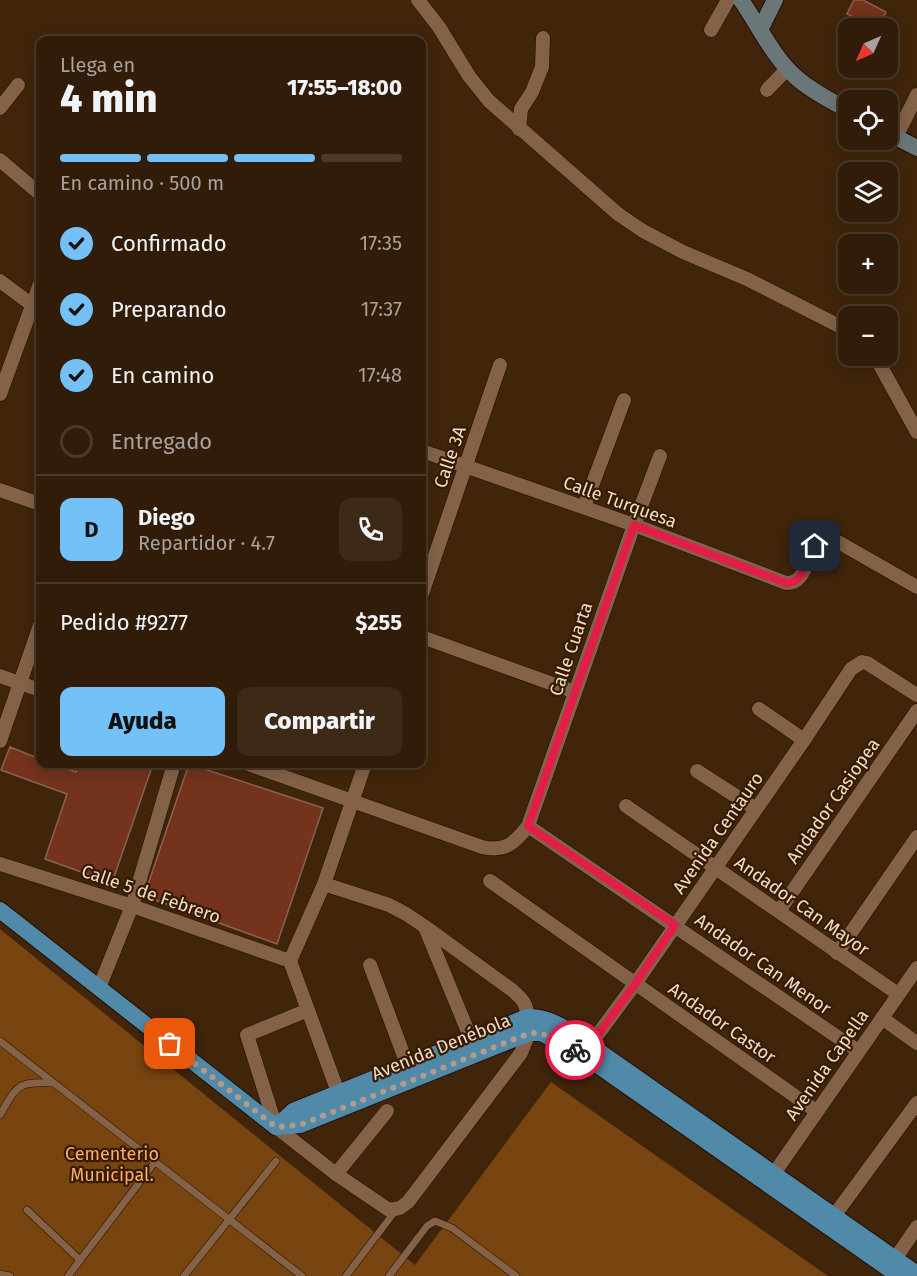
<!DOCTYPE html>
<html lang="es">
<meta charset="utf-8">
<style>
body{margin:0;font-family:"Fira Sans",sans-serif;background:#3c2916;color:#f1f3f6;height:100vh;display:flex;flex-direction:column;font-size:22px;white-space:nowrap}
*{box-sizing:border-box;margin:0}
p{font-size:20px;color:#a8a19c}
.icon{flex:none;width:33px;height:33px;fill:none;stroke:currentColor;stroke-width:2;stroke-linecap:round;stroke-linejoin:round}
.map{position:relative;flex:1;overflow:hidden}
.drawer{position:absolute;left:36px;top:36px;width:390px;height:732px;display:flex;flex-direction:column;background:#301c08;border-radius:12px;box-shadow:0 3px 15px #0003,0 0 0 2px #4b3a29}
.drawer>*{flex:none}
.needle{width:39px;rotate:225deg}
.tools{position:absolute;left:838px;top:18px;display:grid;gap:12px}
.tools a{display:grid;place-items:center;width:60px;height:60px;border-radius:12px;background:#301c08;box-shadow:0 3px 15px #0003,0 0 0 2px #4b3a29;font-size:30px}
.pin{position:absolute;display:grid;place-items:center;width:51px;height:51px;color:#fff;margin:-26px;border-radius:12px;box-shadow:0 3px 9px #0006}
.courier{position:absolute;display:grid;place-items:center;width:60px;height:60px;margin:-30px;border:4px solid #e11d48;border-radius:50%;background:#fff;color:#222;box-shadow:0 2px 8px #0007}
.overview em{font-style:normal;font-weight:800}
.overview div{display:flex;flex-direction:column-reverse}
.overview{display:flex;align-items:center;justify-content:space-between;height:102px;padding:0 24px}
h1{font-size:39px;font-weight:800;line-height:45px}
.bar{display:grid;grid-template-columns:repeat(4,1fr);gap:9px 6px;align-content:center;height:72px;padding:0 24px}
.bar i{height:8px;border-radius:4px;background:#4b3a29}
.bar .on{background:#73c1f6}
.bar p{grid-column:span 4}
.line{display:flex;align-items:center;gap:15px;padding:0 24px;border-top:2px solid #4b3a29}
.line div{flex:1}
.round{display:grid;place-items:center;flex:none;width:63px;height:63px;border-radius:12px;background:#3c2916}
ol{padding:0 24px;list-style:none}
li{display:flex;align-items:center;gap:18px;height:66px}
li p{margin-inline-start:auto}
li .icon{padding:6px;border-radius:50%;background:#73c1f6;color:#111;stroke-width:4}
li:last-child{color:#a8a19c}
li i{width:33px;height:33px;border:3px solid #4b3a29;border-radius:50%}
.primary-button{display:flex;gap:12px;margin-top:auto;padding:12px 24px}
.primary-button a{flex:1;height:69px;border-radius:12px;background:#73c1f6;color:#111;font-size:24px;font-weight:800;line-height:69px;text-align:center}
.primary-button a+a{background:#3c2916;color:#f1f3f6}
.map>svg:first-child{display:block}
</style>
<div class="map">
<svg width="917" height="1276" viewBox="0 0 917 1276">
<rect width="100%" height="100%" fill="#40250b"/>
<!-- green -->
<path fill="#78440f" d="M0 929 415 1265 551 1082 828 1276H0Z"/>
<!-- building -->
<g fill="#73331c" stroke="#8a6254" stroke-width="1.5">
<path d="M854 0H863L886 12 878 28 847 14Z"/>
<path d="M10 747 40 759V764H52L76 772 79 764H153L112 883 45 859 67 794 1 770Z"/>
<path d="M189 764 323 808 277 944 144 896Z"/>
</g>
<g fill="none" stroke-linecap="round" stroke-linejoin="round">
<defs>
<g id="service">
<path d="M0 1041 302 1276"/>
<path d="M0 1115C17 1086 17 1081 52 1083"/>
<path d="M27 1210 80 1260"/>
<path d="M0 1274 10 1276"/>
<path d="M68 1276 155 1162"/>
<path d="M184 1276 276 1161"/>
<path d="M346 1276 396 1210"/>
<path d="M389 1276 427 1226 435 1221 452 1228 516 1276"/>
</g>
<g id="minor">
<path d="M418 0 439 27 469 76 489 101 618 214 643 231 683 252 747 279 849 331"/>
<path d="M711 30 728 0"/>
<path d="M767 90 788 68"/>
<path d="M0 108 18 85"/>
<path d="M519 129 521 109 532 92 542 67 543 38"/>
<path d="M896 137 917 95"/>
<path d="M0 160 40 194"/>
<path d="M0 281 39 310"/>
<path d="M875 356 917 432"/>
<path d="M0 394 40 284"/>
<path d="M422 451 634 525 786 583C810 584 805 546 826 539L840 543 917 587"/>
<path d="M0 490 40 504"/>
<path d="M584 507 624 400"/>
<path d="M422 594 500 365"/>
<path d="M422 637 575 692"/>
<path d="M0 676 40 690"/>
<path d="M759 709 804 740"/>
<path d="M0 741 40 625"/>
<path d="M248 764 482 847C505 852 514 844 528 826L634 525 660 456"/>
<path d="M697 771 756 809"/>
<path d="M626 806 898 994"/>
<path d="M528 826 858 1051"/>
<path d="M0 864 132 906 290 961"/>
<path d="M490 881 816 1111"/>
<path d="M324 884 389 905 406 914 424 926 512 990C521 998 528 1004 527 1017"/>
<path d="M779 911 917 711"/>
<path d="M425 927 471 1039"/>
<path d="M837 953 917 837"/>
<path d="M290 961 324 884 365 764"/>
<path d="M290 961 338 1092"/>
<path d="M370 965 407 1064"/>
<path d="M99 988 132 906 174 764"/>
<path d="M308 1010 247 1035 276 1127 336 1174 389 1210 400 1208 408 1202 521 1053 529 1033"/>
<path d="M882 1018 917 1043"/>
<path d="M584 1053 635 984 804 740 851 669 862 662 867 663 917 695"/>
<path d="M336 1174 387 1111"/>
<path d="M768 1182 917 968"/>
<path d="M834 1216 917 1103"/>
<path d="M895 1259 917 1227"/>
</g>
<g id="secondary">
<path d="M741 0C759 26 774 59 798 79 813 92 832 101 849 111"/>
<path d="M760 30 775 0"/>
<path d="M888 133 917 148"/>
</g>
<g id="primary">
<path d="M0 910 276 1127"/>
<path d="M276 1127 293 1111 527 1017C552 1016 570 1032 590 1045L917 1274"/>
<path d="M276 1127 300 1125 529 1033H541L583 1055 899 1276"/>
</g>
</defs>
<!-- service casing -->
<use href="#service" stroke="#230f00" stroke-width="8"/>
<!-- minor casing -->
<use href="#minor" stroke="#230f00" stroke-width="15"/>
<!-- secondary casing -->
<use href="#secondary" stroke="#230f00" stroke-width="18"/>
<!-- primary casing -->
<use href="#primary" stroke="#230f00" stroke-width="18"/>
<!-- service -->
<use href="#service" stroke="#836248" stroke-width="7"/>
<!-- minor -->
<use href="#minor" stroke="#836248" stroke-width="14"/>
<!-- secondary -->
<use href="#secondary" stroke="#6a7678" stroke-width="16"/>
<!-- primary -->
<use href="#primary" stroke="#518aa9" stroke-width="16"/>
</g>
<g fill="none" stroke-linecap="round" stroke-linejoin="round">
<!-- done -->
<path stroke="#b29c89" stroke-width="6" stroke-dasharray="0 10.8" d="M170 1044 276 1127 300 1125 530 1033H541L575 1050"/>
<!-- route -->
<path stroke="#e11d48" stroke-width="8" d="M575 1050 583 1055 635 984 675 925 528 826 634 525 786 583C803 584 809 559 815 546"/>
</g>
<g text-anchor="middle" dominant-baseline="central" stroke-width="4.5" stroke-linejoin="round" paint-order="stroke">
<!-- street labels -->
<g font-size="18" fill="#efdccd" stroke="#361b02">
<text transform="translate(450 457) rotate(-71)">Calle 3A</text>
<text transform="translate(620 502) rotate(20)">Calle Turquesa</text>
<text transform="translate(571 649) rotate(-71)">Calle Cuarta</text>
<text transform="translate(833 801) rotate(-55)">Andador Casiopea</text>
<text transform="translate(718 833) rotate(-55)">Avenida Centauro</text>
<text transform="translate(151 894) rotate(19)">Calle 5 de Febrero</text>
<text transform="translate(802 906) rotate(35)">Andador Can Mayor</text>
<text transform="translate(763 964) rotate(35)">Andador Can Menor</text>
<text transform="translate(722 1023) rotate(35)">Andador Castor</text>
<text transform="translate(441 1047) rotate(-22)">Avenida Denébola</text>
<text transform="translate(827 1065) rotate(-55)">Avenida Capella</text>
</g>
<!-- park labels -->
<g font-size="18" fill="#fdad68" stroke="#361b02">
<text x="112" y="1154">Cementerio<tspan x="112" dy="21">Municipal.</tspan></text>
</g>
</g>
</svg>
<div class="tools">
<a><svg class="needle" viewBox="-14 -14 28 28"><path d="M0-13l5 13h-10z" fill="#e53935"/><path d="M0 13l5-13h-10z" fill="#a8a19c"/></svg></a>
<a><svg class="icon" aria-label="locate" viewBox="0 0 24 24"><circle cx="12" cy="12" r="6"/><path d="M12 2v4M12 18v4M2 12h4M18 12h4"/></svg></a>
<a><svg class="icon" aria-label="layers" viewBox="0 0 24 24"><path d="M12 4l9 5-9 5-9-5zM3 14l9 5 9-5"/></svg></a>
<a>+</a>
<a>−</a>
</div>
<div class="pin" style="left:170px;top:1044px;background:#ea580c"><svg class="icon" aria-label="bag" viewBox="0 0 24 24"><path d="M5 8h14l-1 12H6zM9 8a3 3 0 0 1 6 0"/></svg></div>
<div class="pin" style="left:815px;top:546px;background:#1f2937"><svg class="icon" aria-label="home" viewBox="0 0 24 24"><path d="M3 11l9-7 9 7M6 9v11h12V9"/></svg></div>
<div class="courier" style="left:575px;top:1050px"><svg class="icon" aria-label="bike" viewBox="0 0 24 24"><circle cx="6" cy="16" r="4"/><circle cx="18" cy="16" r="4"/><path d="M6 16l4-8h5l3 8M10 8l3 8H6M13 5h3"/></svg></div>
<section class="drawer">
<div class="overview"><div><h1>4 min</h1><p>Llega en</p></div><em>17:55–18:00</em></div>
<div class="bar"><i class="on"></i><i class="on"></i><i class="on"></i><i></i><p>En camino · 500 m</p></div>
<ol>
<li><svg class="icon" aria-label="check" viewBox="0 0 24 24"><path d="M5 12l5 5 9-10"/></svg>Confirmado<p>17:35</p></li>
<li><svg class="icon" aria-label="check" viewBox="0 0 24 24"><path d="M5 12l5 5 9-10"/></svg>Preparando<p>17:37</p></li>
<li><svg class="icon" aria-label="check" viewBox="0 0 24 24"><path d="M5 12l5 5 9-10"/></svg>En camino<p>17:48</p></li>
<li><i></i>Entregado</li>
</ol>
<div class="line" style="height:108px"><b class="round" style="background:#73c1f6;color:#111">D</b><div><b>Diego</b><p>Repartidor · 4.7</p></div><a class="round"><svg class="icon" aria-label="phone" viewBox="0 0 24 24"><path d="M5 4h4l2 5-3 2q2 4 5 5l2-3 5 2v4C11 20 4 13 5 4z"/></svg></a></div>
<div class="line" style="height:78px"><div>Pedido #9277</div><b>$255</b></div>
<div class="primary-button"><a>Ayuda</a><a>Compartir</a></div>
</section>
</div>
